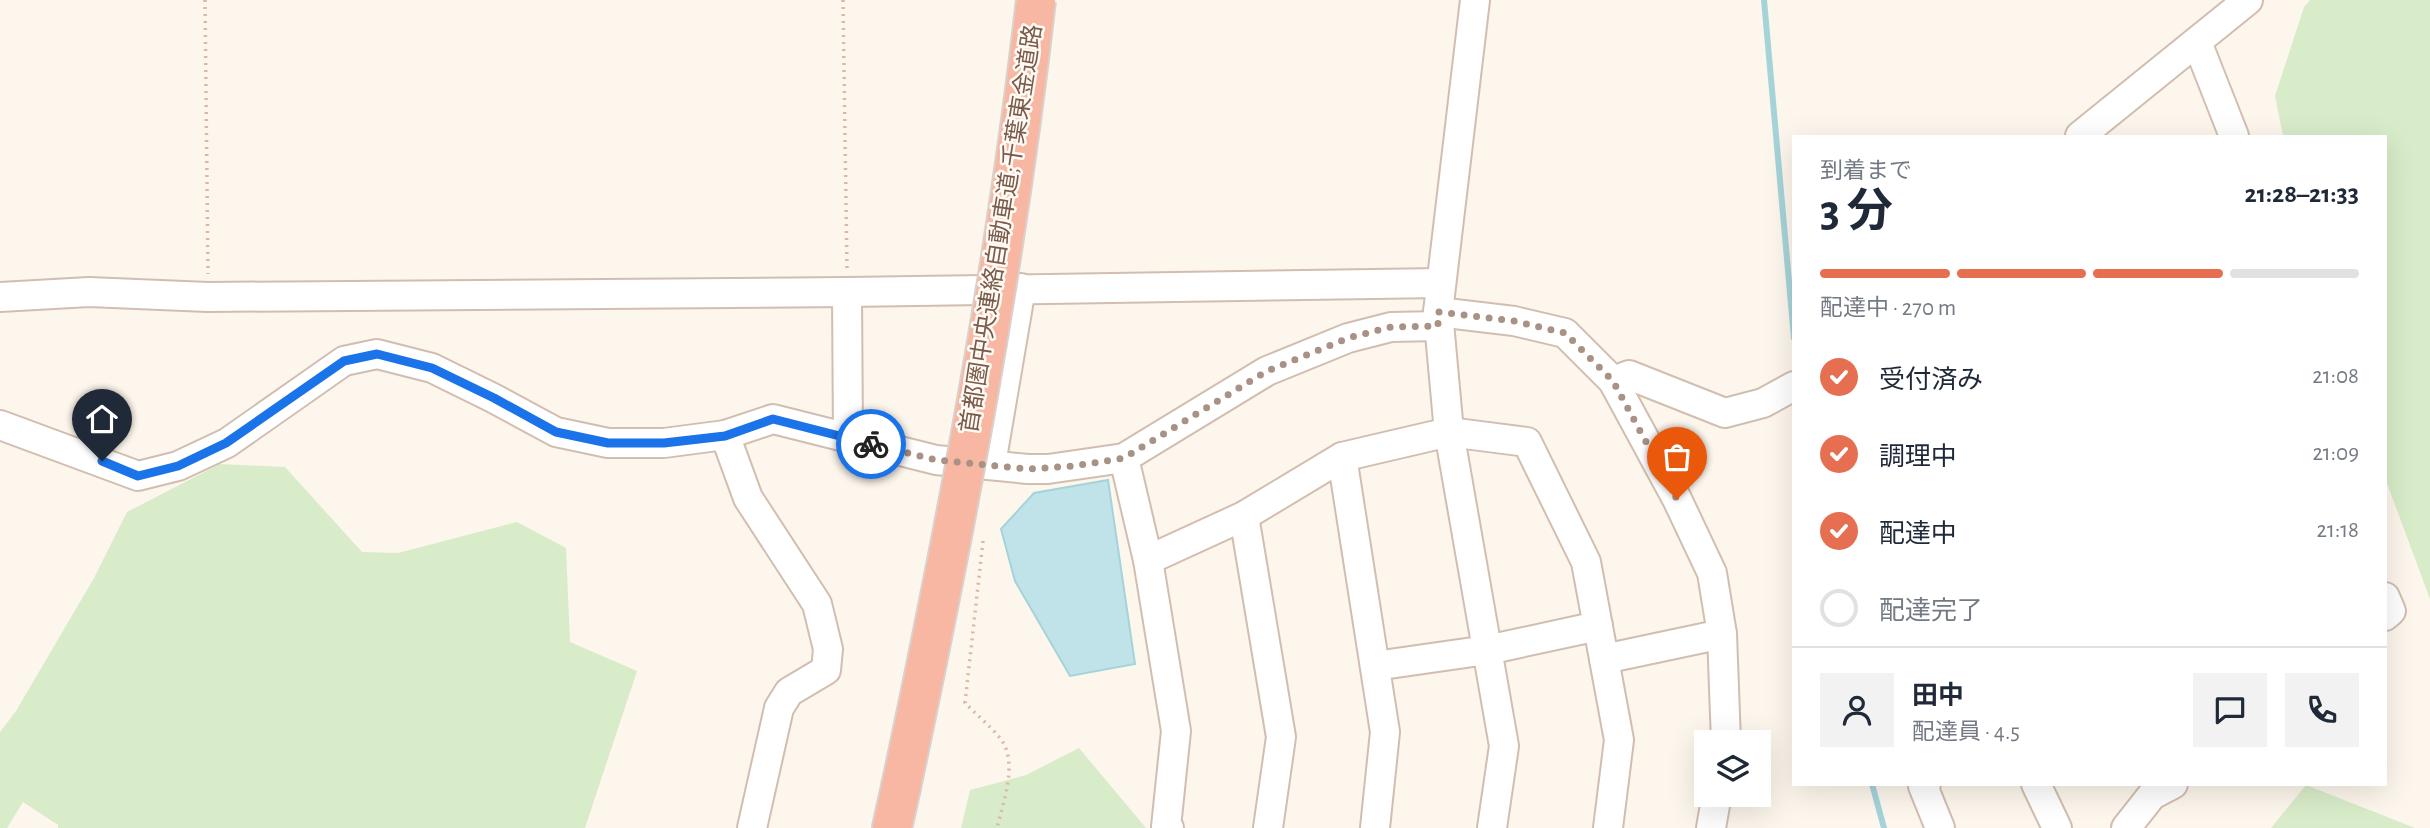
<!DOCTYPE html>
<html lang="ja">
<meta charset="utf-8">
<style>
body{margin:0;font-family:"Alegreya Sans","Noto Sans JP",sans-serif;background:#f2f2f3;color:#1f2937;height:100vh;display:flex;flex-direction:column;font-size:26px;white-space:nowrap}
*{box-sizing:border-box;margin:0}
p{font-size:23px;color:#747a83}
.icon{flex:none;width:38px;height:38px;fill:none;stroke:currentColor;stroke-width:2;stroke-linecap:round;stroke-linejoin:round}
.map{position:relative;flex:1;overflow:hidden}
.panel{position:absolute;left:1792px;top:135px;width:595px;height:651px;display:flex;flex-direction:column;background:#fff;border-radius:0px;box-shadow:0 7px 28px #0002}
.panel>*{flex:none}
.fabs{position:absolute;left:1694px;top:730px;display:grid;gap:14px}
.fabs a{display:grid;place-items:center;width:77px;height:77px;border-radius:0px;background:#fff;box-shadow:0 7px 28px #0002;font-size:35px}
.pin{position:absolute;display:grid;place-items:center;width:60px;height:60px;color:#fff;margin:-72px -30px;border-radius:50% 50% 50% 0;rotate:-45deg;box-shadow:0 0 7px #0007}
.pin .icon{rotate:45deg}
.courier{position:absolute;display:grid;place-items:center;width:70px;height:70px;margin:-35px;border:5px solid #1a73e8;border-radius:50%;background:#fff;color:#222;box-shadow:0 2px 9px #0007}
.overview em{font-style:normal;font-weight:700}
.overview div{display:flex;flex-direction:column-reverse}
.overview{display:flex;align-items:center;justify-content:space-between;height:119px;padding:0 28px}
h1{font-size:46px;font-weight:700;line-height:52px}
.bar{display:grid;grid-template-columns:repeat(4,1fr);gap:10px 7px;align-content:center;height:84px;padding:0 28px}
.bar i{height:9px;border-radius:5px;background:#e0e1e3}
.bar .active{background:#e76f51}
.bar p{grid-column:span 4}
.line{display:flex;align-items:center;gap:18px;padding:0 28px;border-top:2px solid #e0e1e3}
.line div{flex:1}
.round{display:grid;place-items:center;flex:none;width:74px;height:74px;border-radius:0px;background:#f2f2f3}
ol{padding:0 28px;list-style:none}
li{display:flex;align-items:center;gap:21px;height:77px}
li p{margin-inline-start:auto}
li .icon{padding:7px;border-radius:50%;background:#e76f51;color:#fff;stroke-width:4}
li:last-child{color:#747a83}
li i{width:38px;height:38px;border:4px solid #e0e1e3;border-radius:50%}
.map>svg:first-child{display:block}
</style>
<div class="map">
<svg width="2430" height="828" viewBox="0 0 2430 828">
<rect width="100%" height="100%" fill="#fdf6ec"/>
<!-- green -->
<g fill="#d8ecc9">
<path d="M2310 0H2430V599L2385 478V136H2283L2275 96 2304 7Z"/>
<path d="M220 464 285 467 362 552 398 553 517 522 566 548 570 642 637 671 585 828H58V825L23 802 7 828H0V732L16 711 94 578 127 512Z"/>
<path d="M1079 748 1146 828H961L970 790 1026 775Z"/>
<path d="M2306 785 2415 828H2271Z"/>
</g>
<!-- water -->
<path fill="#bfe3e8" stroke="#a5d3da" stroke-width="2" d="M1108 480 1135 664 1070 676 1015 581 1001 529 1034 493Z"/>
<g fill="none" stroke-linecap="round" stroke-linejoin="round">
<!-- stream -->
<g stroke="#a5d3da" stroke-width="6">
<path d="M1764 0 1794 338"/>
<path d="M1872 784 1884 828"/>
</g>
<defs>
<g id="minor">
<path d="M1475 0 1438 312 1449 432 1504 746 1492 828"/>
<path d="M2197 42 2234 136"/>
<path d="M2080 136 2248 0"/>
<path d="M847 292 848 438"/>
<path d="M0 297 89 292 208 297 847 292 1441 283"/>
<path d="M1438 312 1514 321 1565 333 1613 381 1677 499 1712 573 1722 634 1726 742"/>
<path d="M1613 381 1629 375 1725 413 1763 403 1794 386"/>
<path d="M0 425 138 476 178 466 227 443 344 361 377 354 432 368 493 398 556 432 608 443H664L725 435 773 419 936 460 1028 469H1048L1124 458 1267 371 1348 338 1391 327 1439 326"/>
<path d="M725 435 748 498 817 604 828 649 826 670 789 692 779 708 752 828"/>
<path d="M1342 457 1385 732 1375 828"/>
<path d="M1124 458 1148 560 1176 731 1166 827 1169 828"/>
<path d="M991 464 1021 288"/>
<path d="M1244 516 1281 737 1268 828"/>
<path d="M1148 560 1244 516 1342 457 1449 432 1527 442 1586 562 1619 740 1608 828"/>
<path d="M2385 597 2391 611 2385 616"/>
<path d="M1604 659 1722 634"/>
<path d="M1375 666 1487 650 1598 626"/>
<path d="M1926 784 1923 786 1940 828"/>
<path d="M2036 784 2057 828"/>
<path d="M1711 828 1717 794"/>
<path d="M2126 828 2152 795 2173 784"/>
</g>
<path id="highway" d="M892 828 901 787"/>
</defs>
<!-- minor casing -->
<use href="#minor" stroke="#d1beb0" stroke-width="32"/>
<!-- highway casing -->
<use href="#highway" stroke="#dad1cd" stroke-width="42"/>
<!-- path -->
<g stroke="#d9b8a5" stroke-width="3.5" stroke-dasharray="2 5" stroke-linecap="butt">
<path d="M205 0 208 274"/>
<path d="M843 0 847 269"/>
<path d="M983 541 965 703C977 715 990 726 1000 738 1019 762 1003 802 997 828"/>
</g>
<!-- minor -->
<use href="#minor" stroke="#fff" stroke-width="28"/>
<!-- highway -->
<use href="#highway" stroke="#f7b7a3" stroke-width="38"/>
<defs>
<path id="highway-bridge" d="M901 787C956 527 1006 265 1036 0"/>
</defs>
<!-- highway-bridge casing -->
<use href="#highway-bridge" stroke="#dad1cd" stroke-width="42" stroke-linecap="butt"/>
<!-- highway-bridge -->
<use href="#highway-bridge" stroke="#f7b7a3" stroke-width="38"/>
</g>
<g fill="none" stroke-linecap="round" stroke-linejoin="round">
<!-- done -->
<path stroke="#a89285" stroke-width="7" stroke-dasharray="0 12.6" d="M871 444 936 460 1028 469 1074 466 1124 458 1267 371 1348 338 1391 327 1438 326V312L1514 321 1565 333 1613 381 1677 499"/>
<!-- route -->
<path stroke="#1a73e8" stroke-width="9" d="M102 461 138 476 178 466 226 443 344 361 377 354 432 368 494 398 556 432 608 443H664L725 436 773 419 871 444"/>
</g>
<g text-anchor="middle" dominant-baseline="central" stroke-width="5" stroke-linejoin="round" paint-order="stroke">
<!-- street labels -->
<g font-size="24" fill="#7a5c4d" stroke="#fffaf3">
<text transform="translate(1002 229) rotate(-81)">首都圏中央連絡自動車道;千葉東金道路</text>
</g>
</g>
</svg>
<div class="fabs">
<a><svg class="icon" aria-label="layers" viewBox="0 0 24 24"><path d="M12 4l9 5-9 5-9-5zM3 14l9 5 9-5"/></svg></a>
</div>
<div class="pin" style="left:1677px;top:499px;background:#ea580c"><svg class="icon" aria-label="bag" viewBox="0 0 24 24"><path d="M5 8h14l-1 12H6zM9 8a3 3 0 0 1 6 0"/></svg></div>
<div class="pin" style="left:102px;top:461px;background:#1f2937"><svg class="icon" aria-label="home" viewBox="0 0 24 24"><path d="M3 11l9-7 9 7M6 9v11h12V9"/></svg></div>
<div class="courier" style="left:871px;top:444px"><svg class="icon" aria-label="bike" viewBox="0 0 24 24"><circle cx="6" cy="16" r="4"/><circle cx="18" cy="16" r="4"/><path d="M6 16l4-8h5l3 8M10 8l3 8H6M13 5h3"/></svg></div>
<section class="panel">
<div class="overview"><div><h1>3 分</h1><p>到着まで</p></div><em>21:28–21:33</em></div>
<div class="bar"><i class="active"></i><i class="active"></i><i class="active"></i><i></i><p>配達中 · 270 m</p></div>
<ol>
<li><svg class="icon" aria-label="check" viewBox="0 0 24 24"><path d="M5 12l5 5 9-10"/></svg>受付済み<p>21:08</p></li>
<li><svg class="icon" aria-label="check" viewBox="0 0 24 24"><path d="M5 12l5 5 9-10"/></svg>調理中<p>21:09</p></li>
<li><svg class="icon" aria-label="check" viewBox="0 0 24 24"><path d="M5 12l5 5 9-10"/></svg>配達中<p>21:18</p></li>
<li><i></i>配達完了</li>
</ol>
<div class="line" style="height:126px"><a class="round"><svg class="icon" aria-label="person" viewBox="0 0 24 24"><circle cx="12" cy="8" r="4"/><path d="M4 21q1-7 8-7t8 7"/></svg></a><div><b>田中</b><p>配達員 · 4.5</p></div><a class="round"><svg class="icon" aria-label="chat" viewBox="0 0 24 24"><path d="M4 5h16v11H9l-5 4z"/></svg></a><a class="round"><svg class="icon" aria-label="phone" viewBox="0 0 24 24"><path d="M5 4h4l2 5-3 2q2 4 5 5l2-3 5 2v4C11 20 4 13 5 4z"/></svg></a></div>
</section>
</div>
